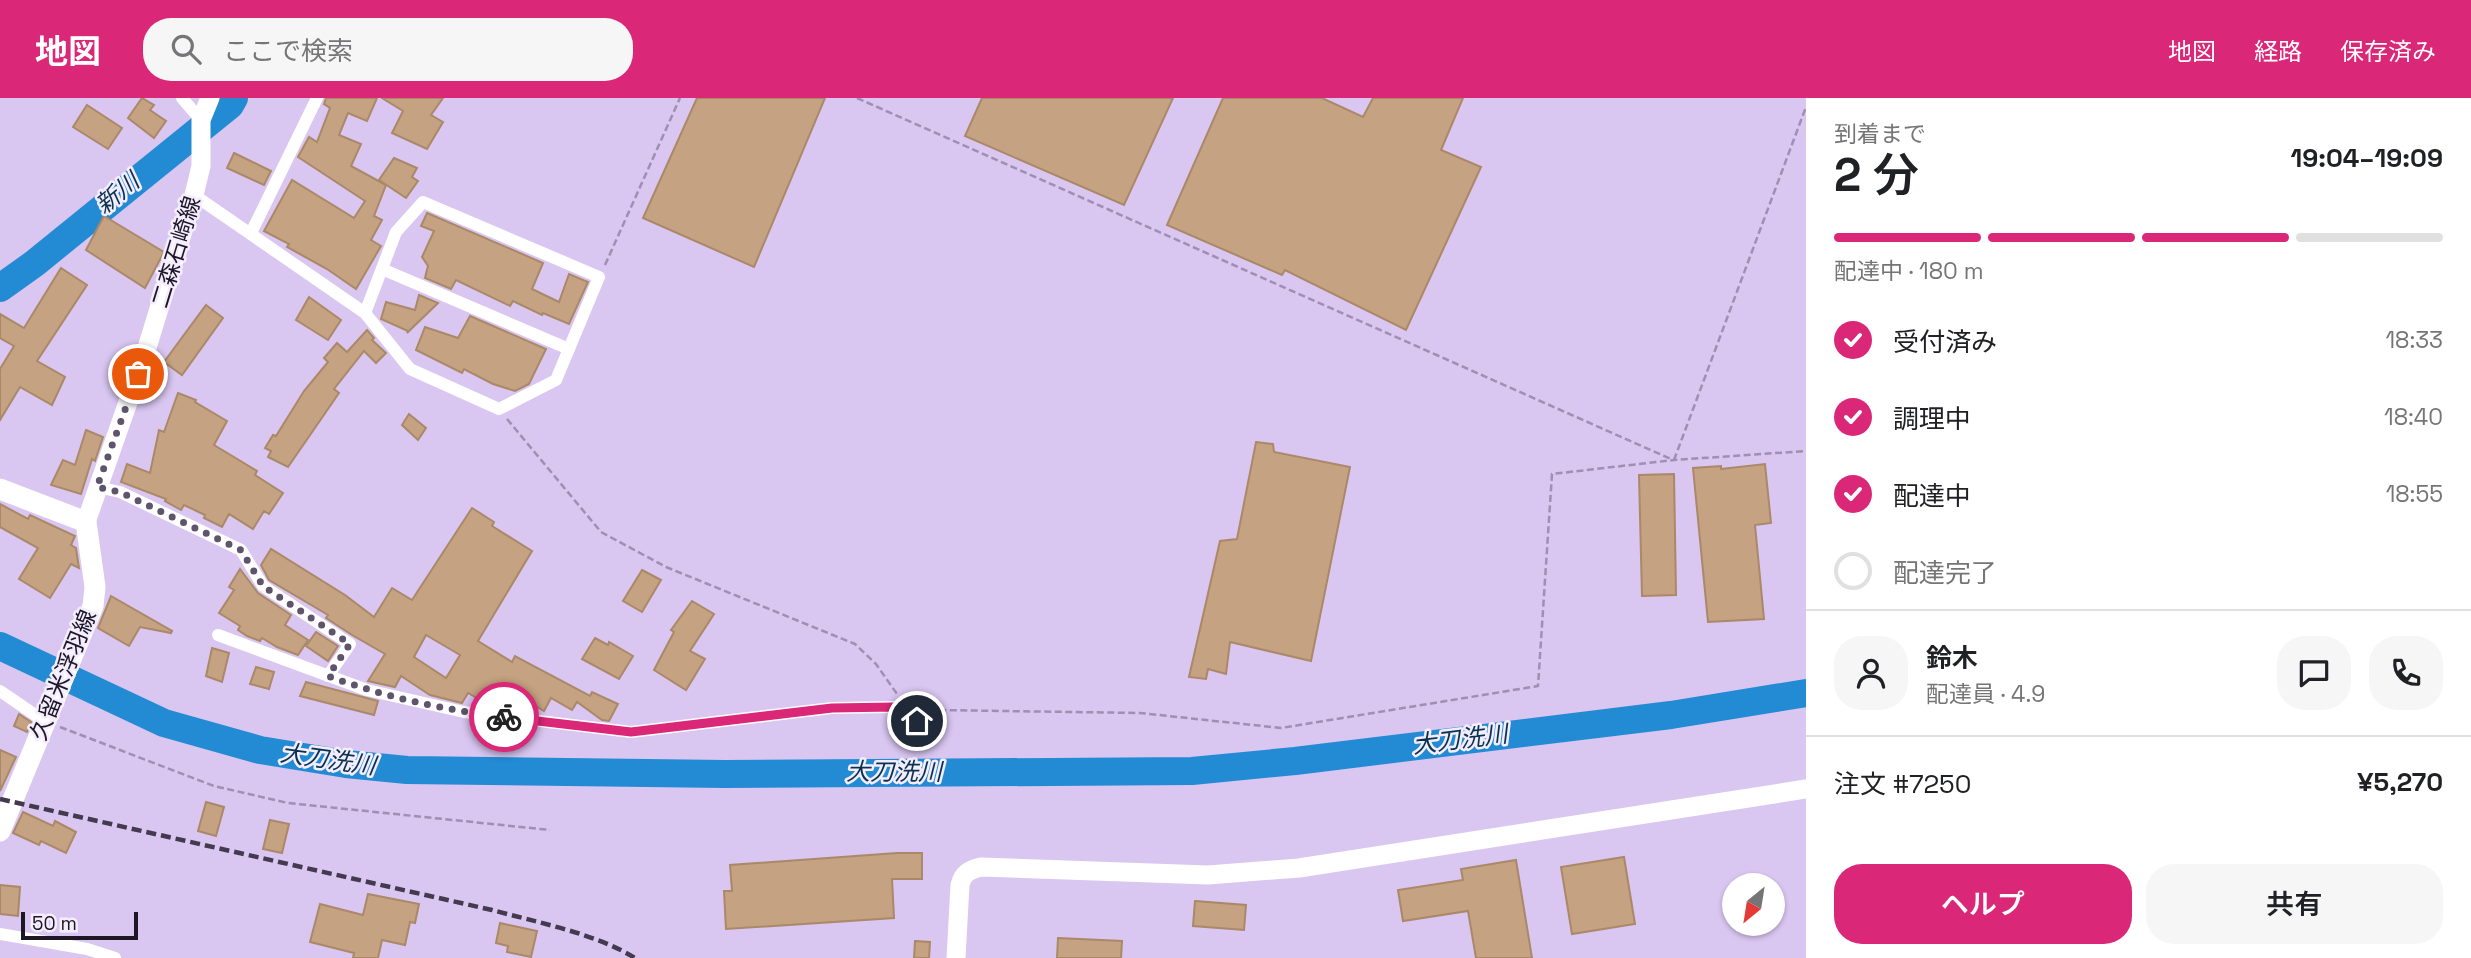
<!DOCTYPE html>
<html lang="ja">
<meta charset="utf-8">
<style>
body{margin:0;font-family:"Space Grotesk","Noto Sans JP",sans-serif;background:#f6f6f6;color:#202124;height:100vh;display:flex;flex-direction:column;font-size:26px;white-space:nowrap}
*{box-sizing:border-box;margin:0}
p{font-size:23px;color:#757577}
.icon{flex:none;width:38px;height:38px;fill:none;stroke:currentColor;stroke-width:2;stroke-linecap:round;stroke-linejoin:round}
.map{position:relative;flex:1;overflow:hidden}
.details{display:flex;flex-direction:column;background:#fff;width:665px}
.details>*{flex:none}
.needle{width:46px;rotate:210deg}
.tools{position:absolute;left:1722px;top:775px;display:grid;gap:14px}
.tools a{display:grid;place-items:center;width:63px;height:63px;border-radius:50%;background:#fff;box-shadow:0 2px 5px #0004;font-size:35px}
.scale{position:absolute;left:21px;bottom:18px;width:117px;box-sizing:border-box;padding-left:7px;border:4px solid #1d1625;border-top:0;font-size:19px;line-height:24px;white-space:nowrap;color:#1d1625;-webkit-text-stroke:5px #f4edfe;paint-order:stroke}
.pin{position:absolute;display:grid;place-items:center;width:60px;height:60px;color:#fff;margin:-30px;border:4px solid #fff;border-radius:50%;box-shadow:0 2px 7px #0007}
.courier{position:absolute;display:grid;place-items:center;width:70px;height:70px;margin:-35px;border:5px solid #db2777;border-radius:50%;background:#fff;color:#222;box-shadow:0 2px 9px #0007}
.head em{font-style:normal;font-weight:600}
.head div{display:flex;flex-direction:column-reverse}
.head{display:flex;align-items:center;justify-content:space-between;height:119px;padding:0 28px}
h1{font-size:46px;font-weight:600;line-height:52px}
.bar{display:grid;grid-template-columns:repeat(4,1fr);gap:10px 7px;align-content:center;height:84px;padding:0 28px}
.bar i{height:9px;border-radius:5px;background:#e0e0e0}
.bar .on{background:#db2777}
.bar p{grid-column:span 4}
.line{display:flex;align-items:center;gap:18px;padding:0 28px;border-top:2px solid #e0e0e0}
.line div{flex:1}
.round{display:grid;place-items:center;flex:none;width:74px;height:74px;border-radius:28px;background:#f6f6f6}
ol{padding:0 28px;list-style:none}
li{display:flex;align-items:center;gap:21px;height:77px}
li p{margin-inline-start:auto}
li .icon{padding:7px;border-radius:50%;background:#db2777;color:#fff;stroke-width:4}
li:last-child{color:#757577}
li i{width:38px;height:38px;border:4px solid #e0e0e0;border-radius:50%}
.action{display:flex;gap:14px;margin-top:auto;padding:14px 28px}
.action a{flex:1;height:80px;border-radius:28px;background:#db2777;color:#fff;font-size:28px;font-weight:600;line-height:80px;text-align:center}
.action a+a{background:#f6f6f6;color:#202124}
header{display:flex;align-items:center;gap:42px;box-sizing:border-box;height:98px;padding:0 35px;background:#db2777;color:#fff}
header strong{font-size:33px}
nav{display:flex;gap:38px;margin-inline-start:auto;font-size:24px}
.search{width:490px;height:63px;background:#f6f6f6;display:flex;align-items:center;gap:18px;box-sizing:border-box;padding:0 24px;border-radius:28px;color:#757577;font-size:26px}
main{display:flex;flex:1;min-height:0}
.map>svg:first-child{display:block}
</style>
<header>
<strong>地図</strong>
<div class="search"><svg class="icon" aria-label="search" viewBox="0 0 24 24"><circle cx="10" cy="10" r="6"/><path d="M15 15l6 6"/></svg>ここで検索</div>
<nav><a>地図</a><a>経路</a><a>保存済み</a></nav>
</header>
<main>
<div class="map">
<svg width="1806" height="860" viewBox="0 0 1806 860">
<rect width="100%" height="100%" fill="#d9c6f1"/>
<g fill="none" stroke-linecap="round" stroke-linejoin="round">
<!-- river -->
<g stroke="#228bd3" stroke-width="28">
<path d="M0 190 35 165 230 7 234 0"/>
<path d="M0 548 164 625 260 652 346 666 407 672 725 676 1192 673 1295 663 1671 617 1806 595"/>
</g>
</g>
<!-- building -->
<g fill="#c5a281" stroke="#aa8868" stroke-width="2" fill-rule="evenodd">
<path d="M142 0 154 7 150 12 166 23 154 40 128 20Z"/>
<path d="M326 0H377L367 23 348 15 339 37 361 46 351 68 386 87 374 118 382 122 371 142 381 148 356 191 327 171 287 149 289 146 264 133 292 82 354 120 365 103 298 59 309 39 317 44 330 10 324 6Z"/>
<path d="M382 0H443L431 17 443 24 427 51 392 35 403 13Z"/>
<path d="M697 0H825L754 169 643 120Z"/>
<path d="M982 0H1173L1124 107 965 38Z"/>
<path d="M1223 0H1322L1363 19 1373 0H1463L1441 52 1481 69 1406 232 1285 172 1282 177 1167 127Z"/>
<path d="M87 7 122 30 108 51 73 29Z"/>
<path d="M234 55 271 73 264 87 227 70Z"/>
<path d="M394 60 417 70 412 79 418 83 406 100 379 82Z"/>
<path d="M427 115 543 165 532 191 559 204 569 176 588 184 569 226 543 215 542 217 513 203 510 208 456 182 451 191 425 180 428 168 422 159 434 133 421 128Z"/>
<path d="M104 118 164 154 145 190 86 152Z"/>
<path d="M61 170 87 187 37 263 65 279 52 307 20 289 0 322V271L14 248 0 240V216L24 230Z"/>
<path d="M419 197 438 205 407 235 408 233 381 221 386 204 415 212Z"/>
<path d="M309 199 341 222 328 242 296 222Z"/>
<path d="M206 207 223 220 182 277 164 264Z"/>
<path d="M470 218 546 251 529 286 515 293 493 286 464 271 462 275 416 252 425 229 458 240Z"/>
<path d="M367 232 374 240 372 242 386 255 376 265 364 253 334 291 339 295 288 369 268 359 271 353 265 350 273 337 276 338 304 293 328 264 324 260 337 245 347 254Z"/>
<path d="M178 295 196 302 195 304 227 323 214 347 257 373 255 377 283 395 269 416 264 413 253 431 229 416 222 429 204 420 205 417 184 407 181 412 165 403 166 401 121 384 127 366 150 375 159 332 164 334Z"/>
<path d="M409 316 426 330 418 342 402 327Z"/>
<path d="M86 332 103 339 95 363 92 361 81 396 51 387 63 362 75 367Z"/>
<path d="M1256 344 1273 346 1274 354 1350 369 1311 563 1230 544 1226 576 1208 571 1206 581 1189 579 1220 443 1237 441Z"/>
<path d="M1765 366 1771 425 1755 427 1764 521 1708 524 1693 370 1721 368V371Z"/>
<path d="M1674 376 1676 497 1642 498 1639 377Z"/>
<path d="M0 406 28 421 30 417 75 438 71 447 76 450 79 470 71 466 50 500 19 481 38 450 0 429Z"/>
<path d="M472 410 494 424 492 428 532 453 478 543 512 564 515 558 590 598 592 594 618 606 609 623 602 622 577 604 572 612 551 600 544 613 512 593 502 610 491 608 468 595 462 605 430 597 401 578 395 589 368 583 385 556 352 537 326 520 328 517 269 482 261 467 271 451 345 497 374 519 392 490 412 502ZM426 537 460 557 446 580 414 559Z"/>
<path d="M240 471 258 495 291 517 285 527 308 542 298 557 277 549 262 540 260 543 247 538 238 532 240 528 219 515 234 492 229 489Z"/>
<path d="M642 472 661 482 642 514 623 503Z"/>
<path d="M111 498 172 533 171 535 140 529 129 548 98 530Z"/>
<path d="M692 503 714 516 690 553 705 561 686 592 654 572 674 534 671 532Z"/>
<path d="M316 534 338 548 328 563 306 548Z"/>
<path d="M595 540 608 547 609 544 633 558 619 581 582 561Z"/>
<path d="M212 550 229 555 222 584 206 578Z"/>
<path d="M256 569 274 574 269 591 250 586Z"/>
<path d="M306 584 378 603 374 617 300 598Z"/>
<path d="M19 616 31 624 27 634 14 628Z"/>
<path d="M0 652 16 659 0 693Z"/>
<path d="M206 704 224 709 216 738 198 733Z"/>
<path d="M23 714 53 728 55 723 76 734 66 755 41 743 39 747 13 735Z"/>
<path d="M270 722 289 726 282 755 263 751Z"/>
<path d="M897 755H922V781H892L894 820 726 831 724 793H732L730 767Z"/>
<path d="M1624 759 1635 826 1572 836 1561 769Z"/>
<path d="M1516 762 1532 860H1476L1468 813 1403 823 1398 792 1463 782 1461 771Z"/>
<path d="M0 787 20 789 18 818 0 816Z"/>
<path d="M368 796 419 806 415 825 410 824 405 847 382 842 378 860H353L354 855 310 844 320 806 363 817Z"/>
<path d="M1195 803 1246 807 1244 832 1193 828Z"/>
<path d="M500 825 537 833 531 859 507 854 508 848 496 845Z"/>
<path d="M1058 840 1122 843 1121 860H1057Z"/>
<path d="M915 843 930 844 929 860H914Z"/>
</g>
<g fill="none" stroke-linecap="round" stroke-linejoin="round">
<!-- path -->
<g stroke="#9f8fb2" stroke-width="2.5" stroke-dasharray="7 3.5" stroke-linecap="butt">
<path d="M857 0 1671 361"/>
<path d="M605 167 680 0"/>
<path d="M507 321 601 434 666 469 855 546 876 566 897 596"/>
<path d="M1674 362 1806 9"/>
<path d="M930 616 936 612 1140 615 1281 630 1538 588 1552 376 1674 362 1806 353"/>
<path d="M60 629 214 688 288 705 550 732"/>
</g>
<!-- street -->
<g stroke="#fff" stroke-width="12">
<path d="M182 0 201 22"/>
<path d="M194 97 365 215 410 271 499 311 556 282 599 179 423 104 396 134 365 215"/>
<path d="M251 135 317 0"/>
<path d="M382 171 569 251"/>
<path d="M97 389 120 394 241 452 263 488 350 546 328 578"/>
<path d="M218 537 367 592 464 614 631 634 832 610 894 609 917 623"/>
<path d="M0 593 44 623"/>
<path d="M0 836 87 851 115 860"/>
</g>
<!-- secondary -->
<g stroke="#fff" stroke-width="19">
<path d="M86 424 146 253 194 97 201 68V22L210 0"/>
<path d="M956 860 960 787C963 775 969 772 981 769L1208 777 1299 770 1806 691"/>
</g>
<!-- primary -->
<path stroke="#fff" stroke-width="21" d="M0 391 86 424 95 489 93 508 0 733"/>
<!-- rail -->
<path stroke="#443a4f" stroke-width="4.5" stroke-dasharray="10 5" stroke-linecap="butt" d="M0 701 492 812C536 824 597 836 635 860"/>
</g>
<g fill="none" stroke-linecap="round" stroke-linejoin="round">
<!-- done -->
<path stroke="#5f546c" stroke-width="7" stroke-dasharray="0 12.6" d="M138 276 97 389 120 394 241 452 263 488 350 546 328 578C385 599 444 612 504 619"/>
<!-- route -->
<path stroke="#db2777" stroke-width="9" d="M504 619 631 634 832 610 894 609 917 623"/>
</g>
<g text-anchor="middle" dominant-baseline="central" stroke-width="5" stroke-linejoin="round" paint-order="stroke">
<!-- street labels -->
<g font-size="23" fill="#1d1625" stroke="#f4edfe">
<text transform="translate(176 154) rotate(-73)">二森石崎線</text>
<text transform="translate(63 577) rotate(-68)">久留米浮羽線</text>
</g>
<!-- water labels -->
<g font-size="24" font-style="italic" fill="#093250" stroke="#f4edfe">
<text transform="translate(117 95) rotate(-39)">新川</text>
<text transform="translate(1460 641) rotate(-7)">大刀洗川</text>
<text transform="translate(328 661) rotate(8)">大刀洗川</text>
<text x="894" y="673">大刀洗川</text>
</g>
</g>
</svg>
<div class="tools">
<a><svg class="needle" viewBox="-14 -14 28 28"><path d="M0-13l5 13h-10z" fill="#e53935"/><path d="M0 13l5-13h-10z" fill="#757577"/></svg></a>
</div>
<div class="scale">50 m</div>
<div class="pin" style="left:138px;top:276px;background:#ea580c"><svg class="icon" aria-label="bag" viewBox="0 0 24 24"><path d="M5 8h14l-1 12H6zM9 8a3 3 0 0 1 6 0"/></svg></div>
<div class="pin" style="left:917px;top:623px;background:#1f2937"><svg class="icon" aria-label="home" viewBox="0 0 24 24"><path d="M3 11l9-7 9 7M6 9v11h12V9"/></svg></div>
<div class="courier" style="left:504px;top:619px"><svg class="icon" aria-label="bike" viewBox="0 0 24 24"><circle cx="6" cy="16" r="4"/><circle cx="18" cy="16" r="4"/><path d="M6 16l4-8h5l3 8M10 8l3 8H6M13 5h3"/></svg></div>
</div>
<section class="details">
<div class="head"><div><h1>2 分</h1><p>到着まで</p></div><em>19:04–19:09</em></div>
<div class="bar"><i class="on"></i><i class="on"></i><i class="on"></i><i></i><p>配達中 · 180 m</p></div>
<ol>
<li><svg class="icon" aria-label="check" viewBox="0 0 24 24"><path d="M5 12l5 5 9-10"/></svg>受付済み<p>18:33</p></li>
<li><svg class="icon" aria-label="check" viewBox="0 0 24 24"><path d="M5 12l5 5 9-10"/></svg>調理中<p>18:40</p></li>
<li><svg class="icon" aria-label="check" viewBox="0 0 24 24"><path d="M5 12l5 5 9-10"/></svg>配達中<p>18:55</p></li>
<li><i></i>配達完了</li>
</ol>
<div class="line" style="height:126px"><a class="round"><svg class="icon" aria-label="person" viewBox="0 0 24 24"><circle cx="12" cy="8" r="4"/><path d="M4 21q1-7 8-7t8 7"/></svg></a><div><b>鈴木</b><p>配達員 · 4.9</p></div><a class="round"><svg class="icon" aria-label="chat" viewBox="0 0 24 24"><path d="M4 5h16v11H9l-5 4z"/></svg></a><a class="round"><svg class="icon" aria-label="phone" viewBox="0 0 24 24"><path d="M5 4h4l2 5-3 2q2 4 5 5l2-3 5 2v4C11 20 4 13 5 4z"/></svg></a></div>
<div class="line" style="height:91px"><div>注文 #7250</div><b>¥5,270</b></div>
<div class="action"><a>ヘルプ</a><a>共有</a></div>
</section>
</main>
